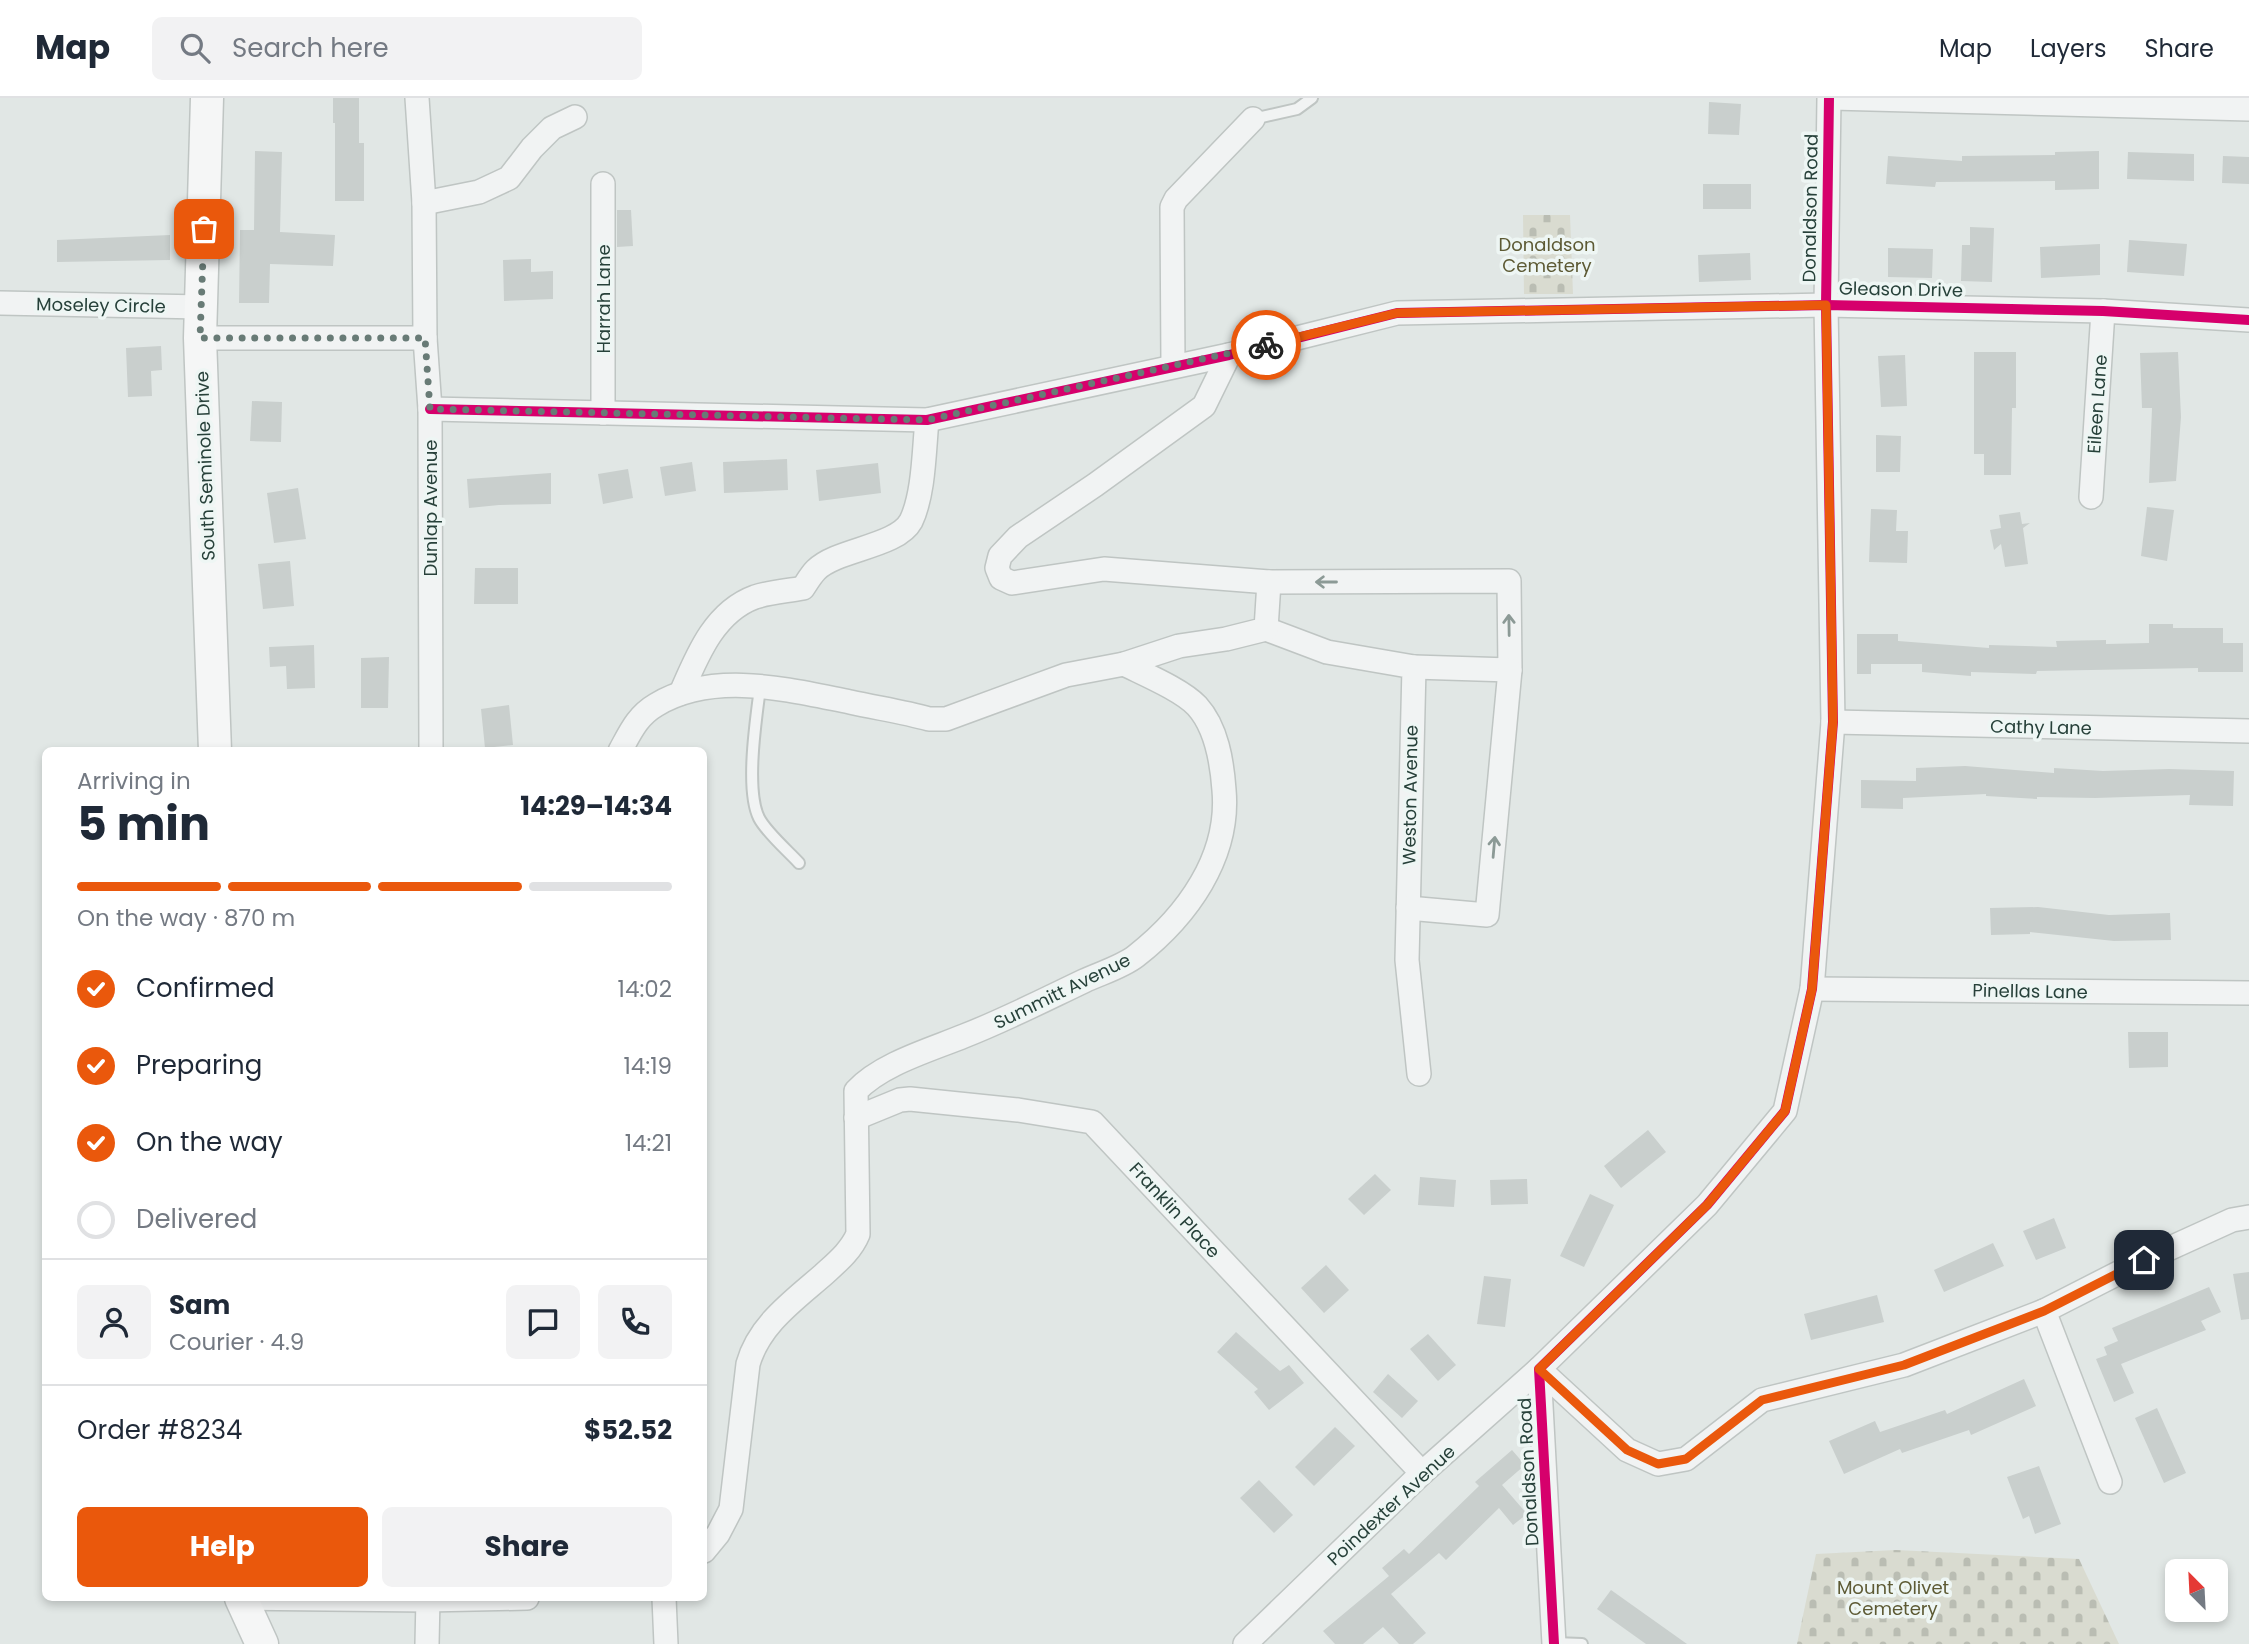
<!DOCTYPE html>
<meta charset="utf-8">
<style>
body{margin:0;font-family:Poppins,sans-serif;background:#f2f2f3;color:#1f2937;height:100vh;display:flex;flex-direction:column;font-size:26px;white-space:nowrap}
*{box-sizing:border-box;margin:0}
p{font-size:23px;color:#747a83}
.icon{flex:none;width:38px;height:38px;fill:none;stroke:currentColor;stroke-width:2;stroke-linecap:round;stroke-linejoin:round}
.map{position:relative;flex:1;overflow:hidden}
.panel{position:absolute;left:42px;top:649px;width:665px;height:854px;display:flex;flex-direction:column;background:#fff;border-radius:10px;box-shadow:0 4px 10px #0003}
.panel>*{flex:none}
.needle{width:46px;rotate:336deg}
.fabs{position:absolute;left:2165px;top:1461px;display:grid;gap:14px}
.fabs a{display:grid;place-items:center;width:63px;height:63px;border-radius:10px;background:#fff;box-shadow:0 4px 10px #0003;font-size:35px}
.pin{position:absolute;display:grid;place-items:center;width:60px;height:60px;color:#fff;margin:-30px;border-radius:14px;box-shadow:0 4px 10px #0006}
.courier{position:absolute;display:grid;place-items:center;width:70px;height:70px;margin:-35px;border:5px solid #ea580c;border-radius:50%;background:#fff;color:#222;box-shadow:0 2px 9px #0007}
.overview em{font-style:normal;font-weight:700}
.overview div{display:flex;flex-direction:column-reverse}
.overview{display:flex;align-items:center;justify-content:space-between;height:119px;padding:0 35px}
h1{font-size:46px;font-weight:700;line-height:52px}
.bar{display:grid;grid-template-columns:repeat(4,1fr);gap:10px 7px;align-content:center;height:84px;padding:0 35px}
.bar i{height:9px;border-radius:5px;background:#e0e1e3}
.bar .current{background:#ea580c}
.bar p{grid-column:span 4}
.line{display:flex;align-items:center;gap:18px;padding:0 35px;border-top:2px solid #e0e1e3}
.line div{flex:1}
.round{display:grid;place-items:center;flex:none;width:74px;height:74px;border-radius:10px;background:#f2f2f3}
ol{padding:0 35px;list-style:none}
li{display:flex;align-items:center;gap:21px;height:77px}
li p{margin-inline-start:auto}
li .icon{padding:7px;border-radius:50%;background:#ea580c;color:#fff;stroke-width:4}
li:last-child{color:#747a83}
li i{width:38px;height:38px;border:4px solid #e0e1e3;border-radius:50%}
.cta{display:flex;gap:14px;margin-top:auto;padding:14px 35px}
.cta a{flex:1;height:80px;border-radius:10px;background:#ea580c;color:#fff;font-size:28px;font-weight:700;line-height:80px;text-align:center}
.cta a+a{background:#f2f2f3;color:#1f2937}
header{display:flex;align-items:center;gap:42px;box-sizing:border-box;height:98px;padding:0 35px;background:#fff;border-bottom:2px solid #e0e1e3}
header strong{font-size:33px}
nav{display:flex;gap:38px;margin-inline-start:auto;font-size:24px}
.search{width:490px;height:63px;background:#f2f2f3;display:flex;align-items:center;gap:18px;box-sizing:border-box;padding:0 24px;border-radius:10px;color:#747a83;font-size:26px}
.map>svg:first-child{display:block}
</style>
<header>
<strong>Map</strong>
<div class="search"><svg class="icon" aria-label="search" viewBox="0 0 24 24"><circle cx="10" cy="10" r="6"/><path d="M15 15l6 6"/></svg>Search here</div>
<nav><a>Map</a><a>Layers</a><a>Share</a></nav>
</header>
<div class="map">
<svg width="2249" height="1546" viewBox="0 0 2249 1546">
<defs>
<pattern id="cemetery-stones" width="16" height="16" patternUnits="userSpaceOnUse" patternTransform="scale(1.75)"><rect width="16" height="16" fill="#d9dbd0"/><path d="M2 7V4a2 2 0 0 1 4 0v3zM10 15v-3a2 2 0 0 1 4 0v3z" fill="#babdb3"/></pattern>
</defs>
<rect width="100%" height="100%" fill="#e1e7e5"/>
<!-- cemetery -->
<g fill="url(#cemetery-stones)">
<path d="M1523 117H1570L1573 196H1524Z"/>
<path d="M1896 1452 2079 1461 2119 1546H1797L1816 1456Z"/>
</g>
<!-- building -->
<g fill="#c9cfcd">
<path d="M333 0H359V45H364V103H335V25H333Z"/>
<path d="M1709 4 1741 6 1739 37 1708 36Z"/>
<path d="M255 53 282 54 280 134 335 137 333 168 270 166 269 205H239L240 132H254Z"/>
<path d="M2099 53V91L2055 92V83L1936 84 1935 89 1886 86 1888 58 1962 63V58L2055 57V54Z"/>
<path d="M2128 54 2194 56V83L2127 81Z"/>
<path d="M2223 58 2249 59V86L2222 85Z"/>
<rect x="1703" y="86" width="48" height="25"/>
<path d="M617 112H631L633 148 617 149Z"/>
<path d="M1970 129 1994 130 1992 184 1961 183 1962 147H1970Z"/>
<path d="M170 137V162L57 164V142Z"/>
<path d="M2129 142 2187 146 2184 178 2127 174Z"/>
<path d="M2100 146V177L2041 180 2040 149Z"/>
<path d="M1888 150 1933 151 1932 180 1888 179Z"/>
<path d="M1750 155 1751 182 1699 184 1698 157Z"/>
<path d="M531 161V174L553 173V201L504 203 503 162Z"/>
<path d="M161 248 162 272 151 273 152 298 128 299 126 250Z"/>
<path d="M1974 254H2016V310H2012L2011 377H1984V356H1974Z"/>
<path d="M2178 254 2181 319 2176 383 2149 385 2152 310H2142L2140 255Z"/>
<path d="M1905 257 1907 308 1881 309 1878 258Z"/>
<path d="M252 303 282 304 281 344 250 343Z"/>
<path d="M1876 337 1901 338 1900 374H1876Z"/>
<path d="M787 361 788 392 724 395 723 364Z"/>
<path d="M692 364 696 393 665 398 660 369Z"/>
<path d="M878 365 881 395 819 403 816 372Z"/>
<path d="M628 371 633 400 603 406 598 376Z"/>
<path d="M551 375V406L499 407 469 410 467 381Z"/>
<path d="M298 390 306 441 274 445 267 395Z"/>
<path d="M2147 409 2174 412 2167 463 2141 458Z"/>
<path d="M1871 411 1897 412 1896 433H1908L1907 465 1869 464Z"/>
<path d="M2020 414 2022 426 2030 425 2023 430 2028 466 2005 469 2001 446 1994 452 1990 432 2001 430 1999 417Z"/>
<path d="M290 463 294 508 263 511 258 466Z"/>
<path d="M475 470H518V506H474Z"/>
<path d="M2149 526H2173V530H2223V545H2243V574H2198V570L2037 573 2036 576 1971 574V578L1922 574V566H1871V576H1857V536H1898V543L1989 550V547L2057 549 2056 543 2106 542V546L2149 545Z"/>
<path d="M314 547 315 590 287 591 286 568 270 569 269 549Z"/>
<path d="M389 559 388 610H361V560Z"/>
<path d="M509 607 513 647 485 650 481 611Z"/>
<path d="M1965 668 2054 675V670L2103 673 2169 671 2234 673 2233 708 2189 707 2190 697 2095 700 2037 699V701L1986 698V696L1903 700V711L1861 710V682L1916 683V670Z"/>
<path d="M2038 809 2109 817 2170 815 2171 842 2114 843 2030 834V836L1991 837 1990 810Z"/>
<path d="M2128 934H2168V969L2129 970Z"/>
<path d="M1648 1032 1666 1054 1621 1090 1604 1068Z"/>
<path d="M1375 1076 1391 1092 1364 1117 1348 1101Z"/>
<path d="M1420 1079 1456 1082 1454 1109 1418 1107Z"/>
<path d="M1527 1081 1528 1106 1491 1107 1490 1082Z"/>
<path d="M1590 1096 1614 1107 1584 1169 1560 1158Z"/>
<path d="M2054 1120 2066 1150 2036 1162 2023 1133Z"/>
<path d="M1993 1145 2004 1168 1944 1194 1934 1172Z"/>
<path d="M1326 1167 1349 1192 1324 1215 1301 1190Z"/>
<path d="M2249 1174V1221L2241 1222 2233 1176Z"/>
<path d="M1484 1178 1511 1181 1505 1229 1477 1226Z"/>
<path d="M2209 1189 2221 1214 2201 1223 2206 1232 2121 1266 2134 1295 2114 1304 2096 1261 2107 1257 2104 1249 2118 1243 2112 1230Z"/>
<path d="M1877 1197 1884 1224 1811 1242 1804 1216Z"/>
<path d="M1236 1234 1280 1273 1289 1267 1304 1285 1269 1312 1254 1294 1258 1291 1217 1254Z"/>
<path d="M1428 1236 1456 1267 1438 1283 1410 1251Z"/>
<path d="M1388 1276 1418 1303 1402 1320 1373 1294Z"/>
<path d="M2024 1281 2036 1308 1971 1337 1969 1332 1902 1355 1900 1351 1844 1376 1829 1343 1875 1323 1880 1334 1945 1312 1947 1316Z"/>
<path d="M2157 1310 2186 1375 2164 1385 2135 1320Z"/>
<path d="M1335 1329 1355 1348 1314 1388 1295 1369Z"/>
<path d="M1512 1352 1525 1367 1502 1387 1527 1416 1513 1427 1499 1410 1446 1462 1439 1455 1391 1496 1426 1535 1413 1546H1399L1383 1529 1363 1546H1335L1323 1533 1389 1478 1382 1470 1404 1451 1409 1456 1479 1388 1475 1384Z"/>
<path d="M2039 1368 2061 1426 2035 1436 2029 1418 2023 1421 2007 1379Z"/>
<path d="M1259 1382 1293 1417 1274 1435 1240 1400Z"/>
<path d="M1611 1492 1687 1546H1646L1597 1511Z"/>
</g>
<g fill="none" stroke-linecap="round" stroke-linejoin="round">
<defs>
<g id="lane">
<path d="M1253 21 1297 11 1312 0"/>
<path d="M760 590C756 621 745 692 759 720 766 734 788 753 799 765"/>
<path d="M1554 1545 1582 1546"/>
</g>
<g id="street">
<path d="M417 0 424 105 425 240 430 311 431 653"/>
<path d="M1832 0 2249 11"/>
<path d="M424 105 479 94 509 80 532 50 552 30 575 19"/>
<path d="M0 205 202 209"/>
<path d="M200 240H425"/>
<path d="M1229 257 1204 308 1095 387 1018 439 1000 458 997 470 1001 480 1012 485 1104 471 1269 484 1509 483 1510 572 1414 569"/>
<path d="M1173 267 1172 109 1176 101 1253 21"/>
<path d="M430 311 927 322 1229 257 1397 215 1826 207 2103 213 2249 222"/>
<path d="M603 315V86"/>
<path d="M2091 399 2103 213"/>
<path d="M1266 531 1327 554 1414 569 1407 862 1419 976"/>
<path d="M681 595C697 558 714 514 755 499 770 494 788 493 803 490 807 484 811 477 816 472 837 451 897 449 911 423 924 396 924 352 927 322"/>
<path d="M1833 624 2249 633"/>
<path d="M620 653C630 635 637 618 656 607 714 572 789 592 850 604 877 610 904 614 929 621H946L1066 577 1124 566 1179 548 1226 541 1266 531 1269 484"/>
<path d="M1408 810 1487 817 1510 572"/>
<path d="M1812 891 2249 895"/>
<path d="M856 1020 900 1002 910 1001 1018 1012 1092 1024 1422 1375"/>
<path d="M2044 1213 2110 1384"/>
<path d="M704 1453 718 1436 731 1411 748 1266C759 1227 793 1203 823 1177 836 1165 851 1153 858 1136L856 993C881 966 930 952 964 938 1005 922 1044 902 1084 883 1101 875 1122 869 1136 858 1187 818 1230 759 1224 692 1222 664 1217 630 1197 608 1182 592 1144 576 1124 566"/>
<path d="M241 1500 427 1502 527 1500"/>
<path d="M664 1500 666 1546"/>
<path d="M427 1546 428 1500"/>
<path d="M1245 1546 1422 1375 1539 1271 1627 1352 1658 1366 1686 1361 1762 1302 1904 1267 2044 1213 2144 1162 2232 1122 2249 1119"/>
<path d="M1554 1546 1539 1271 1707 1107 1785 1013 1812 891 1833 624 1826 207 1829 0"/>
</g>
<g id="secondary">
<path d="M207 0 200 240 215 653"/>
<path d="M241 1500 262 1546"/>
</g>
</defs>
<!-- lane casing -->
<use href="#lane" stroke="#bfc5c3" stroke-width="14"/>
<!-- street casing -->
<use href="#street" stroke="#bfc5c3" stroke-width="26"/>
<!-- secondary casing -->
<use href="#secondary" stroke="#bfc5c3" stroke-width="35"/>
<!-- lane -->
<use href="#lane" stroke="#f1f3f3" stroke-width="10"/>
<!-- street -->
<use href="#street" stroke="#f1f3f3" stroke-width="23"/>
<!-- secondary -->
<use href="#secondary" stroke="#f5f6f6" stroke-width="32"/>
<defs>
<g id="cycleway">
<path d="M430 311 927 322 1229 257 1397 215 1826 207 2103 213 2249 222"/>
<path d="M1554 1546 1539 1271 1707 1107 1785 1013 1812 891 1833 624 1826 207 1829 0"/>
</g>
</defs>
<!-- cycleway casing -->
<use href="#cycleway" stroke="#eef6f4" stroke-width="15"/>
<!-- cycleway -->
<use href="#cycleway" stroke="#d6006c" stroke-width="10"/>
</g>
<!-- one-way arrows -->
<defs><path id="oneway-shaft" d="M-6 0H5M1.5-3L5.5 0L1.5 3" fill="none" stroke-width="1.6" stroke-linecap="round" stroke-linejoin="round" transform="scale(1.75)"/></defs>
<g stroke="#8c9a96">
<use href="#oneway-shaft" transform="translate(1326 484) rotate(180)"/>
<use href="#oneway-shaft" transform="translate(1509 527) rotate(-91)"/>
<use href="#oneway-shaft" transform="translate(1494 749) rotate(-85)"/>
</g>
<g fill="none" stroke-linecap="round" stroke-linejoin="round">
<!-- done -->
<path stroke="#687b76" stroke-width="7" stroke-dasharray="0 12.6" d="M204 131 200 240H425L430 311 927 322 1266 247"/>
<!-- route -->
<path stroke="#ea580c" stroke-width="9" d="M1266 247 1397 215 1826 207 1833 624 1812 891 1785 1013 1707 1107 1539 1271 1627 1352 1658 1366 1686 1361 1762 1302 1904 1267 2044 1213 2144 1162"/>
</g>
<g text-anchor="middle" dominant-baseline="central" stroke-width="7" stroke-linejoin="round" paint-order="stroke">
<!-- street labels -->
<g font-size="18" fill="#27413a" stroke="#eef6f4">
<text transform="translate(1810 110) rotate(-89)">Donaldson Road</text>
<text transform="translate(1901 191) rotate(1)">Gleason Drive</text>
<text transform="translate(603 201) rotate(-90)">Harrah Lane</text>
<text transform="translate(101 207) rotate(1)">Moseley Circle</text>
<text transform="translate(2097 306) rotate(-86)">Eileen Lane</text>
<text transform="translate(205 368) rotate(-92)">South Seminole Drive</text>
<text transform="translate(430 410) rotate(-90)">Dunlap Avenue</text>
<text transform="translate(2041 629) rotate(1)">Cathy Lane</text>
<text transform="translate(1410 697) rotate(-89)">Weston Avenue</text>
<text transform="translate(1062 893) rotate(-26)">Summitt Avenue</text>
<text transform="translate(2030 893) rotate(1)">Pinellas Lane</text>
<text transform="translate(1175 1112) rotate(47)">Franklin Place</text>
<text transform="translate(1528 1374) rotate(-93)">Donaldson Road</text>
<text transform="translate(1391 1407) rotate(-43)">Poindexter Avenue</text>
</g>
<!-- park labels -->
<g font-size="18" fill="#5d5a34" stroke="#eef6f4">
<text x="1547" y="146">Donaldson<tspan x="1547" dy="21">Cemetery</tspan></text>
<text x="1893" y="1489">Mount Olivet<tspan x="1893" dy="21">Cemetery</tspan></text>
</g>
</g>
</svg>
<div class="fabs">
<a><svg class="needle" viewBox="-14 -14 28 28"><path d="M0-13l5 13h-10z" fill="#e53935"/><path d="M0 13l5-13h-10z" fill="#747a83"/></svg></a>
</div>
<div class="pin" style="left:204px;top:131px;background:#ea580c"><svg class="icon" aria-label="bag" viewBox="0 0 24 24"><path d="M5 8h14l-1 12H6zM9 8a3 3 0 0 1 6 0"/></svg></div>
<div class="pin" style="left:2144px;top:1162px;background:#1f2937"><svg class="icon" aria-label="home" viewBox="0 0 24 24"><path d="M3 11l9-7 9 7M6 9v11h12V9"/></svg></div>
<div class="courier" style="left:1266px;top:247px"><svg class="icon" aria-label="bike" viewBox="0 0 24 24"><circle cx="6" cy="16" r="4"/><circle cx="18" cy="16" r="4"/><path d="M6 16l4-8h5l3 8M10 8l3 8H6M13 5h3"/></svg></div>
<section class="panel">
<div class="overview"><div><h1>5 min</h1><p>Arriving in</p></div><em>14:29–14:34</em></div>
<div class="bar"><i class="current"></i><i class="current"></i><i class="current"></i><i></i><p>On the way · 870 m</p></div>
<ol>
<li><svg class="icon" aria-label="check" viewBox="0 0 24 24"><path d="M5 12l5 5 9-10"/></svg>Confirmed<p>14:02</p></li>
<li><svg class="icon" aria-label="check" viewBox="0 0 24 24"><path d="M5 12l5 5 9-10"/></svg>Preparing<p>14:19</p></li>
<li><svg class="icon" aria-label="check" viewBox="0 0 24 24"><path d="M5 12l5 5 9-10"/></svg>On the way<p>14:21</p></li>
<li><i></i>Delivered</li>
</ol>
<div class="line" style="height:126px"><a class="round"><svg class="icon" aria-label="person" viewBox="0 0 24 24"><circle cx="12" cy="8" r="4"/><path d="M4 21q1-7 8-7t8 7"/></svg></a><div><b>Sam</b><p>Courier · 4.9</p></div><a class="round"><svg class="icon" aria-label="chat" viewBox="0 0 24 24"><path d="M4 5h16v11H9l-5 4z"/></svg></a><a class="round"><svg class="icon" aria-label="phone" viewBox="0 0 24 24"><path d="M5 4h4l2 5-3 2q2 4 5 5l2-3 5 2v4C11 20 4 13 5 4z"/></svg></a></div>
<div class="line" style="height:91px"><div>Order #8234</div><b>$52.52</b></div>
<div class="cta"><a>Help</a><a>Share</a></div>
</section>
</div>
